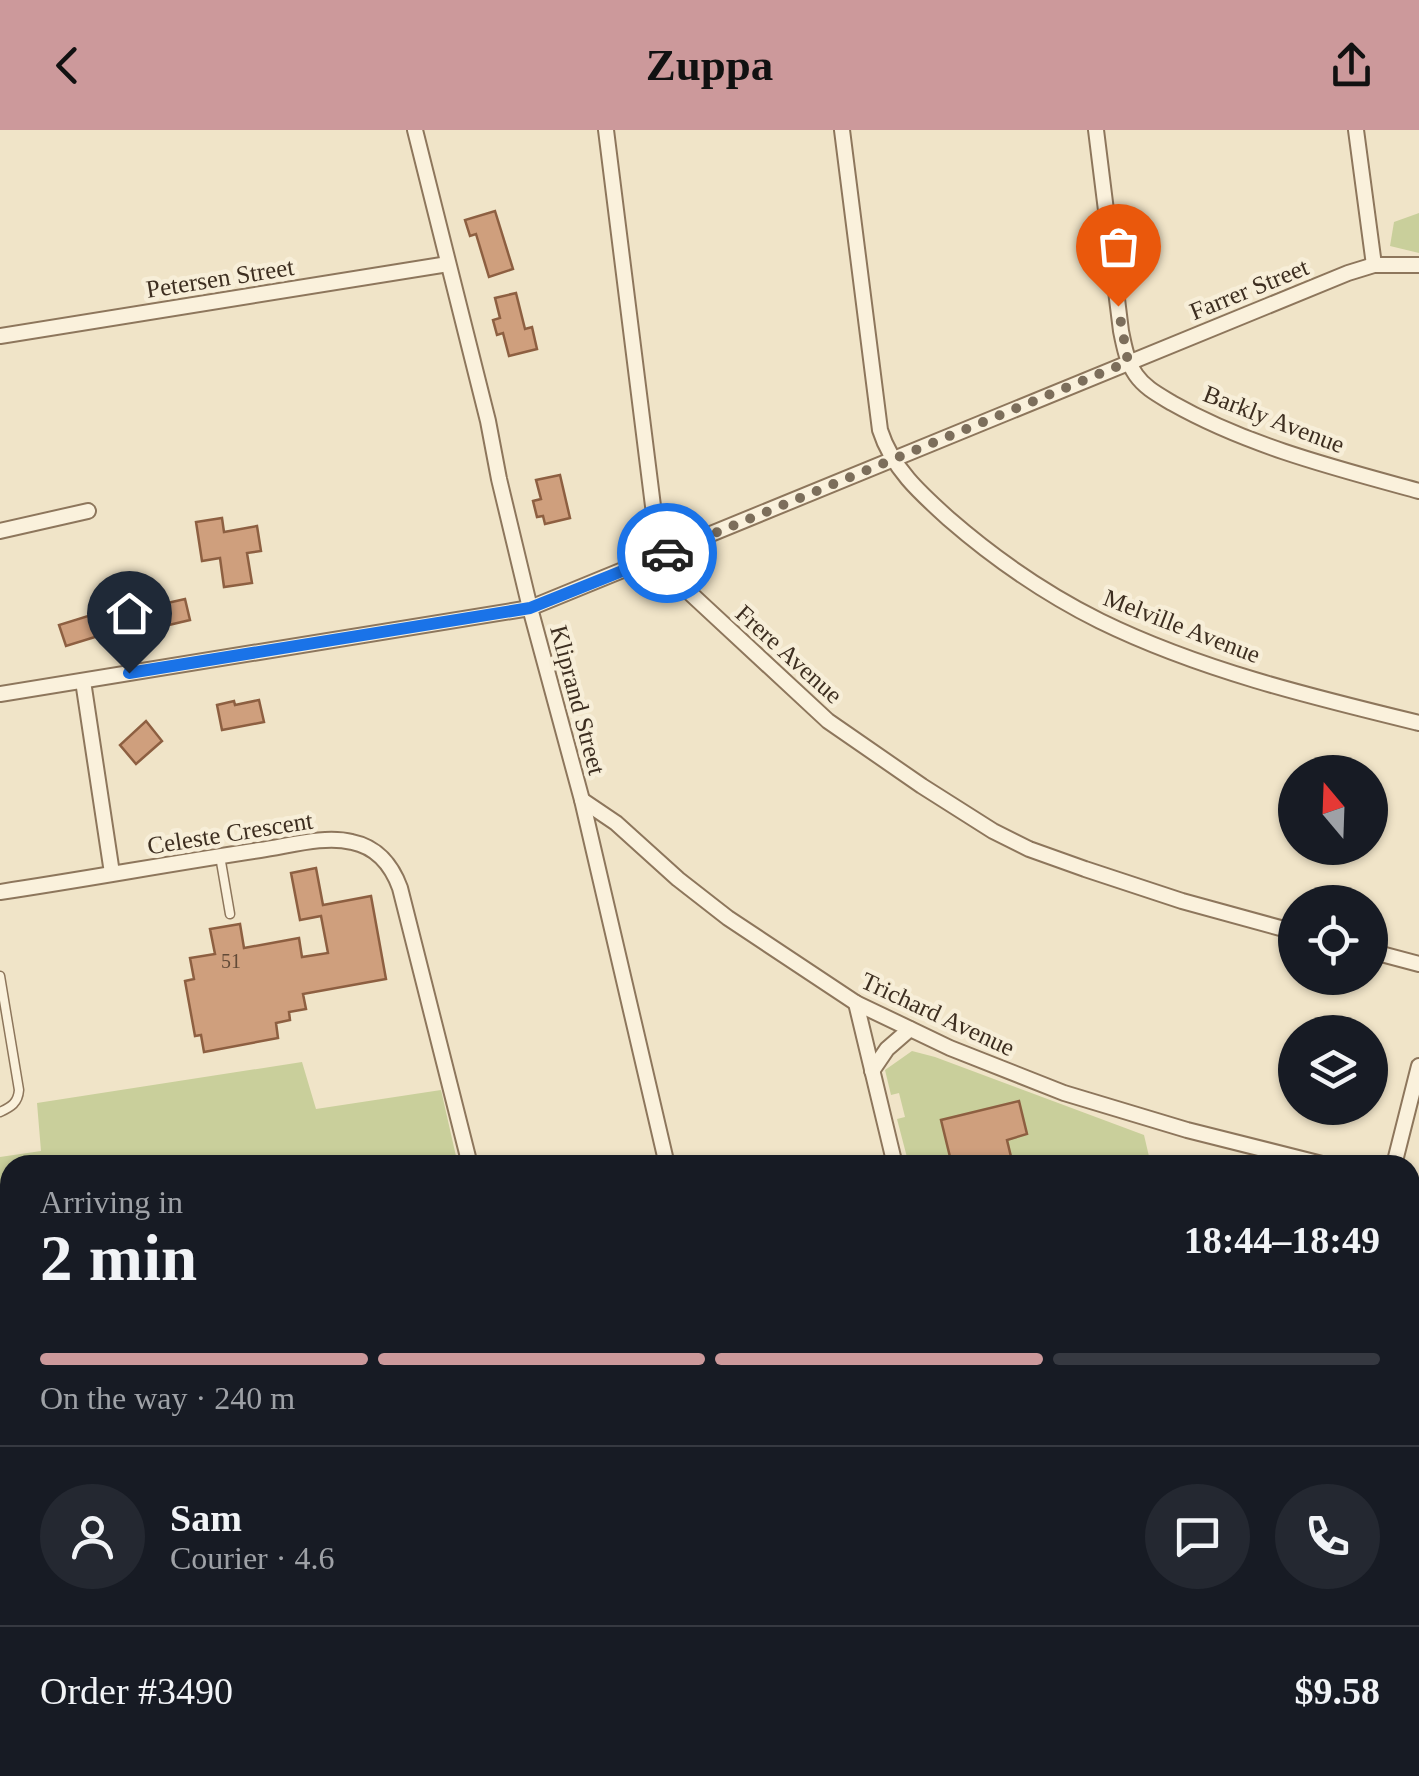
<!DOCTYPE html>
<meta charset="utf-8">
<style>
body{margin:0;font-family:"Times New Roman",serif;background:#242831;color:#f1f3f6;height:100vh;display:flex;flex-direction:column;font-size:38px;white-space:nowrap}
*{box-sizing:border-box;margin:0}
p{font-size:32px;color:#9ea1a6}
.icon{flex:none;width:55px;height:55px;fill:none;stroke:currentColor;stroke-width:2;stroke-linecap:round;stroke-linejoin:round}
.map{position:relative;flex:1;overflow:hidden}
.sheet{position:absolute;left:0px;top:1025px;width:1420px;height:622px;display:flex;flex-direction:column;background:#171b24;border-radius:30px 30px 0 0;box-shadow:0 2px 8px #0004}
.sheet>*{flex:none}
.needle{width:65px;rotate:341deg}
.controls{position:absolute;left:1278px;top:625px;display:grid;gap:20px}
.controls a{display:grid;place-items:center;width:110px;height:110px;border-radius:50%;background:#171b24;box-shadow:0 2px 8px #0004;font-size:50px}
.pin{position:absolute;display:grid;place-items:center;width:85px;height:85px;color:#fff;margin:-102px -42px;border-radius:50% 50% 50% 0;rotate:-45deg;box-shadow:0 0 10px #0007}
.pin .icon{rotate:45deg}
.courier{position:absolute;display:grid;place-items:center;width:100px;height:100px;margin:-50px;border:8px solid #1a73e8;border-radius:50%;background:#fff;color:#222;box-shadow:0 2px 12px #0007}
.headline em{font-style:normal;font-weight:600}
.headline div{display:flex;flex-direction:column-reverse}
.headline{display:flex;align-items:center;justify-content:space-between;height:170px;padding:0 40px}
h1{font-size:65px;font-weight:600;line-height:75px}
.bar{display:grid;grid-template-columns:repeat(4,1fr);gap:15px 10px;align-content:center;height:120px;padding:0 40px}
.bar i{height:12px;border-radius:8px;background:#363941}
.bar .on{background:#cc999b}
.bar p{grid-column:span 4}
.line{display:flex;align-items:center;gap:25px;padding:0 40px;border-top:2px solid #363941}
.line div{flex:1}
.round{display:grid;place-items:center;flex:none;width:105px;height:105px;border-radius:52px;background:#242831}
header{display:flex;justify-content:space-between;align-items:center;height:130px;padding:0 40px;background:#cc999b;color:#111;font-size:45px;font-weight:600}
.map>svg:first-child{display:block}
</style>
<header><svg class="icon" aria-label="back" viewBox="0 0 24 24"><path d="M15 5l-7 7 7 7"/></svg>Zuppa<svg class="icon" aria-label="share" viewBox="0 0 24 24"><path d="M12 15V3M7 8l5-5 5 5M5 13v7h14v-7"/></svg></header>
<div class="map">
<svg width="1419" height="1646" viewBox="0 0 1419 1646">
<rect width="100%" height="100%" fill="#f0e4c8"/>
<!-- green -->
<g fill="#c9cf9b">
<path d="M1419 83V123L1390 116 1394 92Z"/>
<path d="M912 921 935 927 1144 1005 1151 1035H909L897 989 905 987 899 963 891 965 885 940Z"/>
<path d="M302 932 316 979 441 960 458 1035H10V1151L0 1152V1027L41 1021 37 973Z"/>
<path d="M388 1638H577L574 1646H398Z"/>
</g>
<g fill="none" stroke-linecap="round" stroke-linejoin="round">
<!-- stream -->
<path stroke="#6f938a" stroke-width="5" d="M493 1646 494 1638"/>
</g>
<!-- building -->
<g fill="#cf9f7d" stroke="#8d5f41" stroke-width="2.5">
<path d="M495 81 513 139 489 147 476 104 470 106 465 90Z"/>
<path d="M516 163 525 199 532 197 537 219 509 226 503 203 497 205 493 190 500 188 495 168Z"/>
<path d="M560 345 570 388 545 394 543 386 537 387 533 371 541 369 536 350Z"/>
<path d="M222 388 224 402 257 396 261 421 247 423 252 453 224 457 220 428 202 431 196 392Z"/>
<path d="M185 469 190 490 135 503 134 495 66 516 59 495 117 477 119 484Z"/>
<path d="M259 570 264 592 222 600 217 575 234 571 235 575Z"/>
<path d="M146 591 162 611 136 634 120 615Z"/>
<path d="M316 738 323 775 371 766 386 849 303 864 306 879 289 882 290 890 276 893 278 908 204 922 201 905 195 906 185 851 194 849 190 828 215 824 210 799 240 794 244 818 299 808 302 827 328 823 321 786 300 790 291 743Z"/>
<path d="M1019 971 1027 1004 1007 1010 1013 1035H952L941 990Z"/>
</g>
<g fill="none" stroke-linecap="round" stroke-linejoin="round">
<defs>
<g id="service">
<path d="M220 726 230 784"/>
<path d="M0 846 19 960C18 973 11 977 0 982"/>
</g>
<g id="minor">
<path d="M415 0 488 291 499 349 530 478 582 670 667 1035"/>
<path d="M606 0 655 392 662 425 676 450 828 591 922 656 993 701 1029 719 1085 739 1182 771 1295 802"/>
<path d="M842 0 880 300C892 338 920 363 949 389 995 429 1046 464 1100 491 1200 540 1312 567 1419 593"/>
<path d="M1096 0 1121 201C1124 216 1127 232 1136 245 1145 258 1159 265 1172 273 1248 316 1335 338 1419 361"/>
<path d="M1356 0 1374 135"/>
<path d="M0 206 448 134"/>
<path d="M0 401 88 381"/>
<path d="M83 551 112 743"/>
<path d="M0 564 530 478 1348 143 1374 135H1419"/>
<path d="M582 670 616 693 678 749 728 788 856 873 950 918 1064 963 1187 1000 1326 1035"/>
<path d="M0 762C87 749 173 733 260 720 289 716 324 705 352 712 377 717 392 736 400 758L470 1035"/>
<path d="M1370 821 1419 834"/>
<path d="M856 873 895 1035"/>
<path d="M872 941 887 919 910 899"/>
<path d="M1394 1035 1419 936"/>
<path d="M1410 1055 1419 1058"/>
<path d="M1410 1129 1419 1131"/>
<path d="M0 1160 10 1158"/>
<path d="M1410 1376 1419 1370"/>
<path d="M1410 1473 1419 1471"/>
<path d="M0 1555 10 1552"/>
<path d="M817 1638 819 1646"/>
</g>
</defs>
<!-- service casing -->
<use href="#service" stroke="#8d765c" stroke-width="11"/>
<!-- minor casing -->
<use href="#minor" stroke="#8d765c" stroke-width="18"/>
<!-- path -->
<path stroke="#8d765c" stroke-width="2.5" stroke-dasharray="8 5" stroke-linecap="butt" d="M467 1646 469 1638"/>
<!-- service -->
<use href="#service" stroke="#faf1dc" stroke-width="8"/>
<!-- minor -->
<use href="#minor" stroke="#faf1dc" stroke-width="14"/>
</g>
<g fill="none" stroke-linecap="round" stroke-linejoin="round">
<!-- done -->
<path stroke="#7c6e5b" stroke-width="10" stroke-dasharray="0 18" d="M667 423 1128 232 1118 176"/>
<!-- route -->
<path stroke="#1a73e8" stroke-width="12" d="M129 543 530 478 667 423"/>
</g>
<g text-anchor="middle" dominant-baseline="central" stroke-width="9" stroke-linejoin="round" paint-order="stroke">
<!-- number labels -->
<g font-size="20" fill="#624a37">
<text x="231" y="831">51</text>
</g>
<!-- street labels -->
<g font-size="25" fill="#3d2e20" stroke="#f7eed8">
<text transform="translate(220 148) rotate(-9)">Petersen Street</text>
<text transform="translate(1249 159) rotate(-22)">Farrer Street</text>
<text transform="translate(1274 289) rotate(21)">Barkly Avenue</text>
<text transform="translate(1182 496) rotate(21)">Melville Avenue</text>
<text transform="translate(789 524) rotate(42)">Frere Avenue</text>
<text transform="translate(578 570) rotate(75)">Kliprand Street</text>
<text transform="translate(230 703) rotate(-9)">Celeste Crescent</text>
<text transform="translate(938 884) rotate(25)">Trichard Avenue</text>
</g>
</g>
</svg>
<div class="controls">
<a><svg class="needle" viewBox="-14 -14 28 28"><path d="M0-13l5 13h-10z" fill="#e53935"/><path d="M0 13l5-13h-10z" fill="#9ea1a6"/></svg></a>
<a><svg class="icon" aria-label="locate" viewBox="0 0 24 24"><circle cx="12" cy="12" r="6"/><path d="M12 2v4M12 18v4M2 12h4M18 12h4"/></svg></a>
<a><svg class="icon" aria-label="layers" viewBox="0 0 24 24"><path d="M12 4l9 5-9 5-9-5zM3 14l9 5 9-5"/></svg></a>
</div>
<div class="pin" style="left:1118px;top:176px;background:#ea580c"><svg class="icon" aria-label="bag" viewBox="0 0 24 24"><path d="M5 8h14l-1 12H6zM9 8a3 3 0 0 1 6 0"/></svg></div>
<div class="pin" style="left:129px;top:543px;background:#1f2937"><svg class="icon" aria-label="home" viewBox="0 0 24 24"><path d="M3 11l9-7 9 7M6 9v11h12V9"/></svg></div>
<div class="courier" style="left:667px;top:423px"><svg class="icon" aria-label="car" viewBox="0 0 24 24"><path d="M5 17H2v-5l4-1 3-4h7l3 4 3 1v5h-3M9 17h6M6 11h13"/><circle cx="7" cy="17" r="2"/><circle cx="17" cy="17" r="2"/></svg></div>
<section class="sheet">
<div class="headline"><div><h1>2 min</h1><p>Arriving in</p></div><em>18:44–18:49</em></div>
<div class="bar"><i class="on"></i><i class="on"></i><i class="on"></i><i></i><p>On the way · 240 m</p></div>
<div class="line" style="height:180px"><a class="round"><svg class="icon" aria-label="person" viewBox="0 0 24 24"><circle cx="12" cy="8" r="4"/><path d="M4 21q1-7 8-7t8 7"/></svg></a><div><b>Sam</b><p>Courier · 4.6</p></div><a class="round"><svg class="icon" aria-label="chat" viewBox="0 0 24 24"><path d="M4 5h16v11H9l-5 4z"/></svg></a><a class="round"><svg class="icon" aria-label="phone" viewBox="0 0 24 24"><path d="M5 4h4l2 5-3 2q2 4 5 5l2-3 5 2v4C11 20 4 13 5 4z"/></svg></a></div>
<div class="line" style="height:130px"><div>Order #3490</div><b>$9.58</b></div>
</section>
</div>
